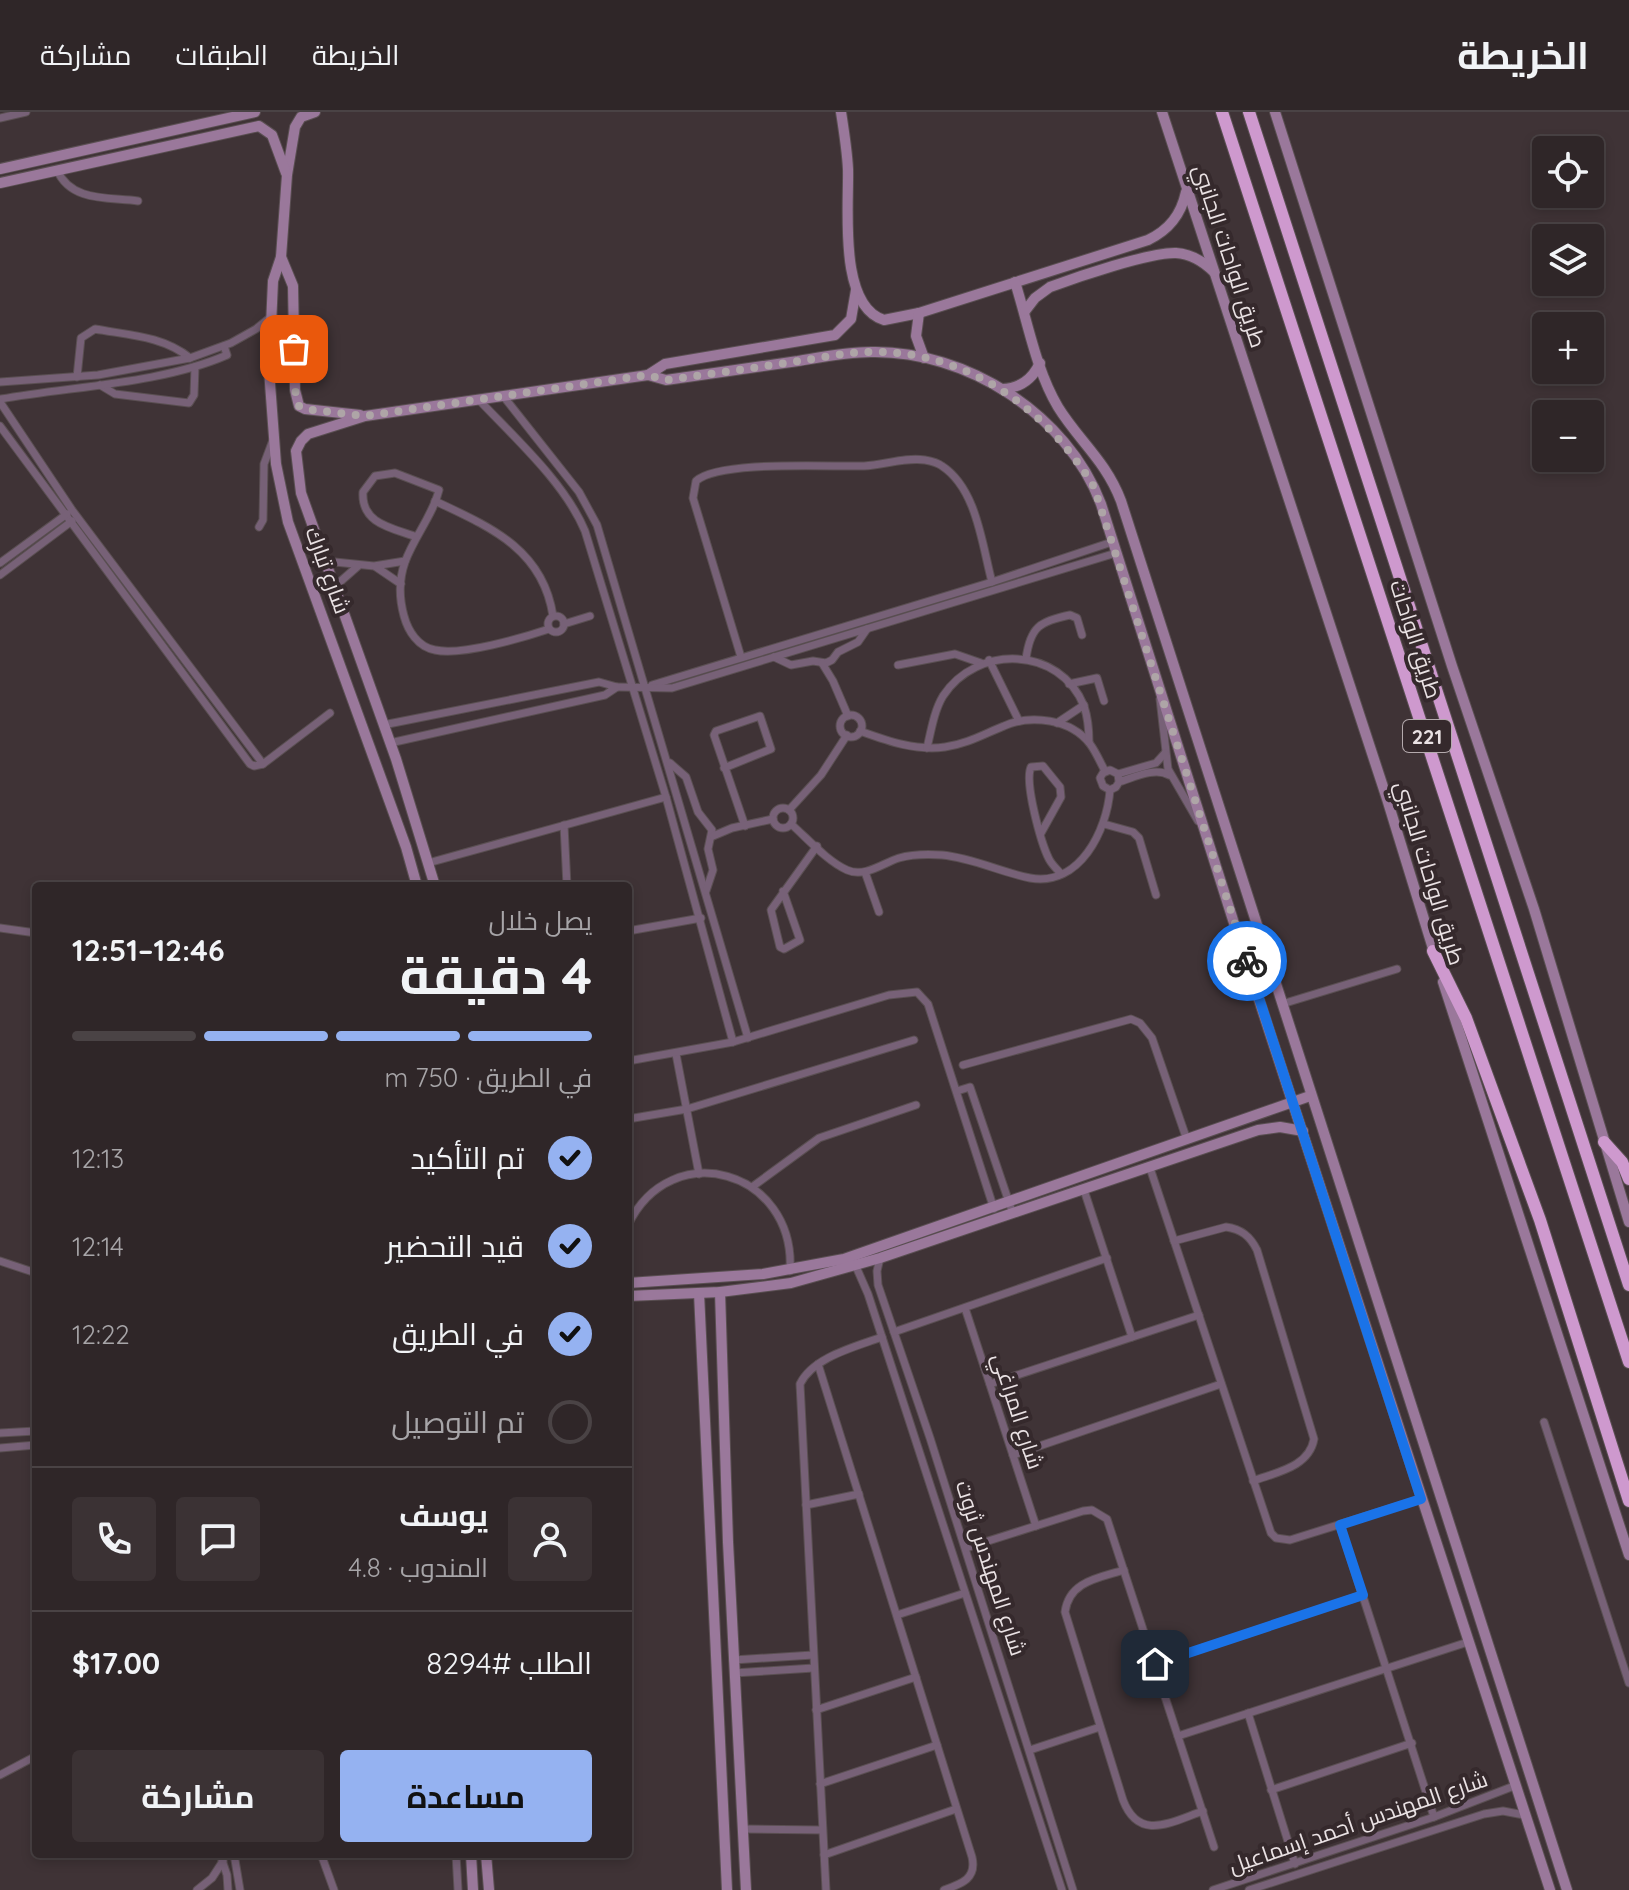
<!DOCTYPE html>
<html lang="ar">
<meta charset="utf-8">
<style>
body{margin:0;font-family:Quicksand,Cairo,sans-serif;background:#3b3234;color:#f1f3f6;direction:rtl;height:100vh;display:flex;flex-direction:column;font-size:30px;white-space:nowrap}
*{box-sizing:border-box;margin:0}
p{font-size:26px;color:#a7a5a8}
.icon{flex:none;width:44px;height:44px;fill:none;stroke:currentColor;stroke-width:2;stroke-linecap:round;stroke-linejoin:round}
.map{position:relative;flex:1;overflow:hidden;direction:ltr}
.details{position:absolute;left:32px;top:770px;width:600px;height:976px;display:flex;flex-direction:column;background:#2f2628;border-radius:8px;box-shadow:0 4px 12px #0003,0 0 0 2px #4a4345;direction:rtl}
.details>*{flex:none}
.buttons{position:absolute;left:1532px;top:24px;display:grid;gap:16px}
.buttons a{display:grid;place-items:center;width:72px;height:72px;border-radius:8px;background:#2f2628;box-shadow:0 4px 12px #0003,0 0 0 2px #4a4345;font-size:40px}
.pin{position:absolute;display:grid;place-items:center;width:68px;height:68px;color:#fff;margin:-34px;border-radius:16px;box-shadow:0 4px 12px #0006}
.courier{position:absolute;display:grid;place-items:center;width:80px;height:80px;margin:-40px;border:6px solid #1a73e8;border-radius:50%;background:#fff;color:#222;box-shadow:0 2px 10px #0007}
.headline em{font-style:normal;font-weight:700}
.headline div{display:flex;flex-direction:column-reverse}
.headline{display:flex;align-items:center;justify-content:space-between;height:136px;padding:0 40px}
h1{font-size:52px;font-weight:700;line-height:60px}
.bar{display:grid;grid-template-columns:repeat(4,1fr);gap:12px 8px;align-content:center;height:96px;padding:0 40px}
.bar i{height:10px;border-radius:6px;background:#4a4345}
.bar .current{background:#95b2f1}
.bar p{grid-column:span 4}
.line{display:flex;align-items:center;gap:20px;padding:0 40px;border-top:2px solid #4a4345}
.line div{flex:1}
.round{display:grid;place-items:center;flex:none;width:84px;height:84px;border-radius:8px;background:#3b3234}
ol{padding:0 40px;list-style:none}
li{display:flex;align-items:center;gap:24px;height:88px}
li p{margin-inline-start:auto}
li .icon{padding:8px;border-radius:50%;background:#95b2f1;color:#111;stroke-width:4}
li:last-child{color:#a7a5a8}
li i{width:44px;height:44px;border:4px solid #4a4345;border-radius:50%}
.action{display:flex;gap:16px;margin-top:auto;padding:16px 40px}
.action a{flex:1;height:92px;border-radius:8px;background:#95b2f1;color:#111;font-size:32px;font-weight:700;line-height:92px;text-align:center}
.action a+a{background:#3b3234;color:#f1f3f6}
header{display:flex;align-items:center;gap:48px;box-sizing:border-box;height:112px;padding:0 40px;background:#2f2628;border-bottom:2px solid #4a4345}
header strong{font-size:38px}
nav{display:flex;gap:44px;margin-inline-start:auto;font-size:28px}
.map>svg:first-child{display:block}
</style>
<header>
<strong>الخريطة</strong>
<nav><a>الخريطة</a><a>الطبقات</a><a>مشاركة</a></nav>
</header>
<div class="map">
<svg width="1629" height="1778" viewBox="0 0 1629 1778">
<rect width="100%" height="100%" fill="#3f3336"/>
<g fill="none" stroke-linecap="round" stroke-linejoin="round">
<defs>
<g id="street">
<path d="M0 6 26 0"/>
<path d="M57 58C71 90 108 85 138 89"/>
<path d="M77 265 81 226 95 217C128 223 163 224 190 246"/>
<path d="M0 270 98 263 190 246 231 231 256 217 272 204"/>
<path d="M100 273 115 282 189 291 194 283 195 255"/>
<path d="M504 285 579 380 597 413 748 926"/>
<path d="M1 287C73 274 160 272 227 243L224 234"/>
<path d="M479 288C515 326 565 371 585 419L666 685 733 930"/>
<path d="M0 290 72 398 263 652"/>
<path d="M0 314 250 652 254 654 263 652 330 601"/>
<path d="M435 389C490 415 543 437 553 504"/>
<path d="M259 415 263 408 264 352 273 328"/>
<path d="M417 425C392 416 361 412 363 380L375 364 395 361 439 378C433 403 414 425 405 450 399 467 399 486 404 504 408 519 418 535 435 538 461 544 522 526 549 517"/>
<path d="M325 449 374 454 405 449"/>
<path d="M0 451 67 402"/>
<path d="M376 455 401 472"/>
<path d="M0 463 72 409"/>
<path d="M333 476 358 454"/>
<circle cx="556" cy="512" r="8"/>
<path d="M564 512 590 504"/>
<path d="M741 545 693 386 696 369C719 348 829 355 864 354 884 353 905 345 925 348 931 349 938 351 942 354 977 377 982 433 992 470"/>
<path d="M774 545 791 553 813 549 826 551 832 548 838 540 858 530 867 517"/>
<path d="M1026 547C1030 515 1040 509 1070 503L1077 506 1082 523"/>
<path d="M989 548 1019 609"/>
<path d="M822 551 833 569 848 604"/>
<path d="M898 553 955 542 981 551"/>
<path d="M1069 572 1097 566 1104 589"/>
<path d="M652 573 992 470 1112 430"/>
<path d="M617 575 672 576 1116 441"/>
<path d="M1160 587 1168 657 1198 709"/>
<circle cx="851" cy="614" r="11"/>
<path d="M1057 611 1084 593"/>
<path d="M383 613 599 570 617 575 605 583 390 631"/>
<path d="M860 619C888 629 915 639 945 635 967 632 984 622 1004 614 1031 602 1071 607 1090 632 1096 640 1100 650 1105 659"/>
<path d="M927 636C931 619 934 599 943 584 977 532 1060 534 1084 594 1088 606 1089 618 1089 630"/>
<path d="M670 651 686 665 698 700 712 718 708 737 713 758 706 779"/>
<path d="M724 656 771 637 760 604 716 619 714 623 745 714"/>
<path d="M1118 662 1156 651 1165 641"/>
<path d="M1119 670 1118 662 1110 658 1103 661 1100 666 1103 674 1110 678 1116 675 1119 670C1135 665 1155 655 1169 663"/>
<circle cx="783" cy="706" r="10"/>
<path d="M789 698 821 663 847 623"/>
<path d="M791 712C808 727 827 749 847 758 865 766 883 751 899 746 913 742 927 742 942 743 973 746 1000 760 1030 766 1080 775 1107 718 1110 678"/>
<path d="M1104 712 1133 720 1139 726 1156 783"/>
<path d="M564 713 567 774"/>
<path d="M1041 721 1061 685 1060 675 1043 654 1031 655C1024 670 1041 731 1049 747 1052 753 1057 757 1061 762"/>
<path d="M713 724 732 716 773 707"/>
<path d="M428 751 666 685"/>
<path d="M865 760 879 800"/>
<path d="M783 779 800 828 784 837 780 835 771 798 817 734"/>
<path d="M0 816 36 821"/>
<path d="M628 819 701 806"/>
<path d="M1282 892 1397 857"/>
<path d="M676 942 699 1062"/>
<path d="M628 949 733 930 889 883 917 880 928 892 994 1097"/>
<path d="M963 953 1131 907 1140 911 1152 926 1187 1028"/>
<path d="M957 979 970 975 1013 1102"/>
<path d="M628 1007 687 997 914 928"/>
<path d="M1150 1056 1271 1421 1276 1426 1290 1428 1421 1387"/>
<path d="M752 1075 819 1026 916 993"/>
<path d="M1084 1078 1132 1225"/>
<path d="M628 1113C671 1023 796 1058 790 1159"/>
<path d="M1174 1129 1226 1115C1241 1117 1250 1124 1257 1138L1314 1327C1309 1355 1277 1360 1253 1369"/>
<path d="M880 1146 877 1159 878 1173 930 1326 1073 1778"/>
<path d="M0 1149 36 1161"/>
<path d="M854 1150 868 1182 1062 1778"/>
<path d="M965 1196 1036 1414"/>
<path d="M894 1220 1107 1146"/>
<path d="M818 1252 972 1745C977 1767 961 1772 944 1778"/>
<path d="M990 1272 1199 1203"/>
<path d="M1544 1310 1629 1571"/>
<path d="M0 1321 36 1319"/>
<path d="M0 1336 36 1333"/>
<path d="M1013 1343 1221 1272"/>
<path d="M806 1393 859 1382"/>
<path d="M1340 1413 1434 1705"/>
<path d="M966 1436 1083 1399 1092 1398 1107 1407 1214 1735"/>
<path d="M1124 1458C1099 1466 1069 1469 1065 1500L1123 1688C1139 1730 1171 1710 1203 1699"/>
<path d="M897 1503 965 1481"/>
<path d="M733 1548 813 1543"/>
<path d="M1155 1552 1363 1483"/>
<path d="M734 1561 814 1556"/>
<path d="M816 1598 916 1565"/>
<path d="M1248 1601 1295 1752"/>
<path d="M1178 1624 1468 1530"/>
<path d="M1030 1638 1100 1615"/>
<path d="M0 1663 36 1644"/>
<path d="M820 1672 937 1633"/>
<path d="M1271 1678 1412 1631"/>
<path d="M743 1717 822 1718"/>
<path d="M220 1742 227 1763 228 1778"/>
<path d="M234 1742 240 1778"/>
<path d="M321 1742 334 1778"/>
<path d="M456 1742 458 1778"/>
<path d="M824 1743 956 1697"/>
<path d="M197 1778 212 1766 223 1749"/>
<path d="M826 1778 800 1272C813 1245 855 1235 882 1225"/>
<path d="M1213 1778 1434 1705 1514 1674"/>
<path d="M1249 1778 1484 1702 1503 1699 1524 1703"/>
</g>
<g id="secondary">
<path d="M315 0 301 5 295 15 287 63 281 145 273 169 269 258 276 352 288 410 406 735 417 774"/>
<path d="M841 0C844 19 847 38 848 57 849 95 838 194 884 208L919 201 1148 128C1169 118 1181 103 1186 80"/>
<path d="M1162 0 1387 687 1435 843"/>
<path d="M1275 0 1452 554 1534 797 1629 1110"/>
<path d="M0 57 255 0"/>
<path d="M0 71 259 14 272 23 286 61"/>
<path d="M281 145 293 174 295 278 299 294 305 297 360 303"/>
<path d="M1015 170C1028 211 1036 258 1058 295 1079 329 1106 349 1121 389L1567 1778"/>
<path d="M1025 199 1035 186 1050 175C1077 165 1150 140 1176 141 1191 142 1203 149 1214 160"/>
<path d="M919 201 916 224 924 246"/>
<path d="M648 263 665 252 835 223 851 207 856 178"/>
<path d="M1002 277C1020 276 1032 268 1040 251"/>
<path d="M435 774 396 647 301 381 296 339 301 329 308 322 365 304 648 263 666 268C710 262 754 255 798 249 822 245 847 240 871 240 966 238 1067 302 1101 392L1233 808 1550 1778"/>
<path d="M1443 870 1629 1443"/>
<path d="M628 1171 763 1162 844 1147 1310 984"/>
<path d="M720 1180 728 1430 746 1778"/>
<path d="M699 1181 727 1778"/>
<path d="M628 1184 720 1180 791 1171 880 1146 1258 1018 1280 1015 1303 1019"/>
<path d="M471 1742 473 1778"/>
<path d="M486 1742 489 1778"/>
</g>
<g id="highway">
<path d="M1222 0 1629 1250"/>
<path d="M1249 0 1629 1173"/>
<path d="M1433 839 1466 906 1540 1108 1629 1389"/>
<path d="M1604 1030 1622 1050 1629 1067"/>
</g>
</defs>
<!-- street casing -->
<use href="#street" stroke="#5a4f52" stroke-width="9"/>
<!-- secondary casing -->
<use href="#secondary" stroke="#5a4f52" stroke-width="12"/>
<!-- highway casing -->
<use href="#highway" stroke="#5a4f52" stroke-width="14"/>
<!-- street -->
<use href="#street" stroke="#776177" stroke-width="7"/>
<!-- secondary -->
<use href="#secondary" stroke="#9a789b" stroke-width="10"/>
<!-- highway -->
<use href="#highway" stroke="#ce99ce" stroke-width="12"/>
</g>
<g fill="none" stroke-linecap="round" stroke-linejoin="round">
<!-- done -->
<path stroke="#aea5a7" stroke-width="8" stroke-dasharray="0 14.4" d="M294 237 295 278 299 294 305 297 365 304 648 263 666 268C710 262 754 256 798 249 822 246 847 240 871 240 966 238 1047 297 1094 375L1247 849"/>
<!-- route -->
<path stroke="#1a73e8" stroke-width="10" d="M1155 1552 1363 1483 1340 1413 1421 1387 1247 849"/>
</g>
<g text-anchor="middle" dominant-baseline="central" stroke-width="8" stroke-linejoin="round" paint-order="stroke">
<!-- shield labels -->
<rect fill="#35292c" stroke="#b4aaad" stroke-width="2" x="1403" y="608" width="48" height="32" rx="6"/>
<g font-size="20" font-weight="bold" fill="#eae2e4">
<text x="1427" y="624">221</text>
</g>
<!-- street labels -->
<g font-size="22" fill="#eae2e4" stroke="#35292c">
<text transform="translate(1230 144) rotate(72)">طريق الواحات الجانبي</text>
<text transform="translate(328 458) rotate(70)">شارع تبارك</text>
<text transform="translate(1416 527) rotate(72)">طريق الواحات</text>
<text transform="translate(1430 761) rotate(73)">طريق الواحات الجانبي</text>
<text transform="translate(1018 1299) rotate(72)">شارع المراغي</text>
<text transform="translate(991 1456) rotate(72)">شارع المهندس ثروت</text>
<text transform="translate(1358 1710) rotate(-19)">شارع المهندس أحمد إسماعيل</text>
</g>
</g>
</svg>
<div class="buttons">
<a><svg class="icon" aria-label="locate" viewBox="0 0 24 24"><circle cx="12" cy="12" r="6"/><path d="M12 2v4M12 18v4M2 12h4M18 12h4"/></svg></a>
<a><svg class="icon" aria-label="layers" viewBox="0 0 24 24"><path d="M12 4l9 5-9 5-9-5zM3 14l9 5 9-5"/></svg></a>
<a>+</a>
<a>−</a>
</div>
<div class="pin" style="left:294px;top:237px;background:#ea580c"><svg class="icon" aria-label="bag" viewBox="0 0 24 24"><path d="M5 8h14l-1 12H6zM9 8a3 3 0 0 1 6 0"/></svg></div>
<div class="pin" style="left:1155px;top:1552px;background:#1f2937"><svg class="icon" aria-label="home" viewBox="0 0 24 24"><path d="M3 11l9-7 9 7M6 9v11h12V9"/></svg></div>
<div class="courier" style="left:1247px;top:849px"><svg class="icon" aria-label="bike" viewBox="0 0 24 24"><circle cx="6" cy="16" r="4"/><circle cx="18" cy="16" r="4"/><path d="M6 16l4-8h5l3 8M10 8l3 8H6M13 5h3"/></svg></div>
<section class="details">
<div class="headline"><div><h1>4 دقيقة</h1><p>يصل خلال</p></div><em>12:46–12:51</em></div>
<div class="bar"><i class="current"></i><i class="current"></i><i class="current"></i><i></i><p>في الطريق · 750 m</p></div>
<ol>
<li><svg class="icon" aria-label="check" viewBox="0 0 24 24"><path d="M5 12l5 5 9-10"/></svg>تم التأكيد<p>12:13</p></li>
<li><svg class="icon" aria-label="check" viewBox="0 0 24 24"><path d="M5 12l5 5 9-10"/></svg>قيد التحضير<p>12:14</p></li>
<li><svg class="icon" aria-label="check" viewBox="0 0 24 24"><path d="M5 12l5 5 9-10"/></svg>في الطريق<p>12:22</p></li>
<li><i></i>تم التوصيل</li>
</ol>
<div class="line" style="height:144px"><a class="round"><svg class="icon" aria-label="person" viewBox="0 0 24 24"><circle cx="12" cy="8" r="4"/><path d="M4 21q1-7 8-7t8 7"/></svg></a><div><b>يوسف</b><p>المندوب · 4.8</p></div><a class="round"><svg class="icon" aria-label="chat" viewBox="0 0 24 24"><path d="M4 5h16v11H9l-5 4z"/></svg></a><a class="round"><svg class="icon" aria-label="phone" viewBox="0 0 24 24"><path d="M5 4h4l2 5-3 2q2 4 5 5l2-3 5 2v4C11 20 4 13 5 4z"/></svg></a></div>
<div class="line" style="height:104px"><div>الطلب #8294</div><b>$17.00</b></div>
<div class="action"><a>مساعدة</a><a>مشاركة</a></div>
</section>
</div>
